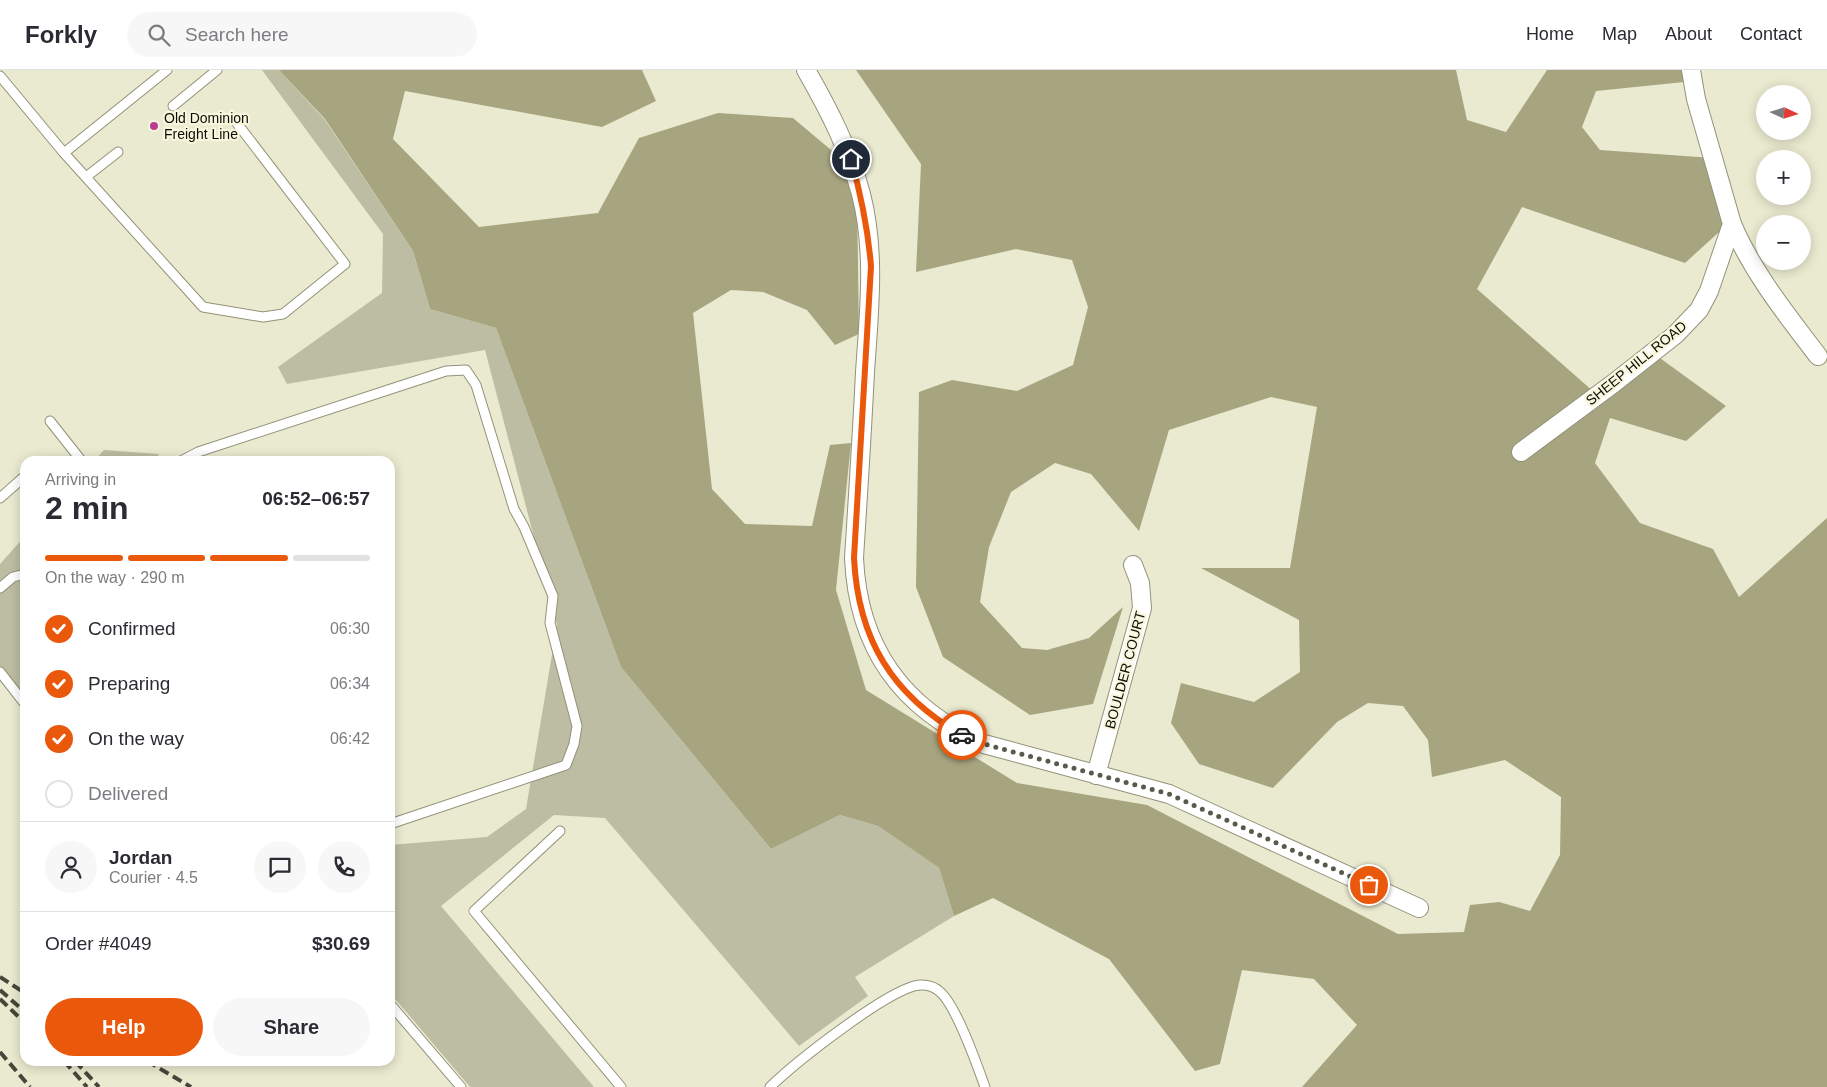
<!DOCTYPE html>
<meta charset="utf-8">
<style>
body{margin:0;font-family:Arial,sans-serif;background:#f7f7f7;color:#2b2b33;height:100vh;display:flex;flex-direction:column;font-size:19px;white-space:nowrap}
*{box-sizing:border-box;margin:0}
p{font-size:16px;color:#7c7c81}
.icon{flex:none;width:28px;height:28px;fill:none;stroke:currentColor;stroke-width:2;stroke-linecap:round;stroke-linejoin:round}
.map{position:relative;flex:1;overflow:hidden}
.details{position:absolute;left:20px;top:386px;width:375px;height:610px;display:flex;flex-direction:column;background:#fff;border-radius:15px;box-shadow:0 2px 12px #0003}
.details>*{flex:none}
.needle{width:32px;rotate:94deg}
.buttons{position:absolute;left:1756px;top:15px;display:grid;gap:10px}
.buttons a{display:grid;place-items:center;width:55px;height:55px;border-radius:50%;background:#fff;box-shadow:0 2px 12px #0003;font-size:25px}
.pin{position:absolute;display:grid;place-items:center;width:42px;height:42px;color:#fff;margin:-21px;border:2px solid #fff;border-radius:50%;box-shadow:0 1px 5px #0007}
.courier{position:absolute;display:grid;place-items:center;width:50px;height:50px;margin:-25px;border:4px solid #ea580c;border-radius:50%;background:#fff;color:#222;box-shadow:0 1px 6px #0007}
.headline em{font-style:normal;font-weight:600}
.headline div{display:flex;flex-direction:column-reverse}
.headline{display:flex;align-items:center;justify-content:space-between;height:85px;padding:0 25px}
h1{font-size:32px;font-weight:600;line-height:38px}
.bar{display:grid;grid-template-columns:repeat(4,1fr);gap:8px 5px;align-content:center;height:60px;padding:0 25px}
.bar i{height:6px;border-radius:4px;background:#e1e1e2}
.bar .selected{background:#ea580c}
.bar p{grid-column:span 4}
.line{display:flex;align-items:center;gap:12px;padding:0 25px;border-top:1px solid #e1e1e2}
.line div{flex:1}
.round{display:grid;place-items:center;flex:none;width:52px;height:52px;border-radius:26px;background:#f7f7f7}
ol{padding:0 25px;list-style:none}
li{display:flex;align-items:center;gap:15px;height:55px}
li p{margin-inline-start:auto}
li .icon{padding:5px;border-radius:50%;background:#ea580c;color:#fff;stroke-width:4}
li:last-child{color:#7c7c81}
li i{width:28px;height:28px;border:2px solid #e1e1e2;border-radius:50%}
.cta{display:flex;gap:10px;margin-top:auto;padding:10px 25px}
.cta a{flex:1;height:58px;border-radius:30px;background:#ea580c;color:#fff;font-size:20px;font-weight:600;line-height:58px;text-align:center}
.cta a+a{background:#f7f7f7;color:#2b2b33}
header{display:flex;align-items:center;gap:30px;box-sizing:border-box;height:70px;padding:0 25px;background:#fff;border-bottom:1px solid #e1e1e2}
header strong{font-size:24px}
nav{display:flex;gap:28px;margin-inline-start:auto;font-size:18px}
.search{width:350px;height:45px;background:#f7f7f7;display:flex;align-items:center;gap:12px;box-sizing:border-box;padding:0 18px;border-radius:28px;color:#7c7c81;font-size:19px}
.map>svg:first-child{display:block}
</style>
<header>
<strong>Forkly</strong>
<div class="search"><svg class="icon" aria-label="search" viewBox="0 0 24 24"><circle cx="10" cy="10" r="6"/><path d="M15 15l6 6"/></svg>Search here</div>
<nav><a>Home</a><a>Map</a><a>About</a><a>Contact</a></nav>
</header>
<div class="map">
<svg width="1827" height="1017" viewBox="0 0 1827 1017">
<rect width="100%" height="100%" fill="#eaead0"/>
<!-- green -->
<g fill="#bdbda3">
<path d="M262 0H279L325 50 413 181 430 239 496 258 621 597 771 779 840 745 878 756 939 798 954 846 855 907 868 926 799 976 605 748 554 745 441 836 594 1017H470L390 923V775L487 767 526 739 557 555 485 280 287 314 278 297 382 223 383 164Z"/>
<path d="M104 380 159 384 156 391H94Z"/>
<path d="M25 466V637L0 607V494Z"/>
</g>
<!-- forest -->
<path fill="#a7a580" d="M279 0H642L656 31 602 57 405 21 393 69 479 157 598 143 639 68 718 43 793 48 843 90 857 126 859 264 835 275 807 240 763 222 731 220 693 243 712 419 745 454 812 456 830 375 851 373 836 520 866 620 1017 713 1147 735 1398 864 1464 862 1470 835 1499 832 1530 841 1560 785 1561 727 1505 690 1432 707 1428 670 1403 636 1368 633 1337 652 1273 718 1199 694 1171 653 1181 613 1254 632 1300 602 1299 550 1201 498H1290L1317 337 1271 327 1169 360 1139 461 1091 404 1055 393 1011 422 989 477 980 532 1022 578 1047 580 1089 568 1123 537 1093 634 1030 645 943 587 916 517 919 322 952 310 1017 321 1073 295 1088 237 1072 190 1016 179 916 202 921 94 856 0H1456L1467 50 1506 62 1547 0H1692L1694 11 1596 21 1582 57 1600 80 1713 88 1729 153 1685 193 1522 137 1477 219 1594 322 1653 283 1726 336 1686 371 1610 348 1595 393 1640 453 1713 479 1739 527 1827 448V1017H1302L1357 955 1314 909 1242 900 1220 994 1195 1001 1109 889 993 828 954 846 939 798 878 756 840 745 771 779 621 597 496 258 430 239 413 181 325 49Z"/>
<g fill="none" stroke-linecap="round" stroke-linejoin="round">
<defs>
<g id="service">
<path d="M0 6 64 83 203 237 263 247 283 244 345 194 233 48"/>
<path d="M173 36 217 0"/>
<path d="M64 83 167 0"/>
<path d="M86 107 118 82"/>
<path d="M50 351 80 389 78 391"/>
<path d="M181 391 198 382 446 301 466 300 476 315 514 439 524 457 553 526 550 553 577 656 574 674 566 695 390 754"/>
<path d="M0 428 25 406"/>
<path d="M0 518 13 507 25 504"/>
<path d="M0 602 25 634"/>
<path d="M560 761 474 841 621 1017"/>
<path d="M390 934 461 1017"/>
<path d="M770 1017C797 991 880 926 914 916 922 914 932 915 939 921 956 934 977 995 985 1017"/>
</g>
<g id="minor">
<path d="M806 0C829 40 849 79 861 124 876 182 869 243 865 302 862 364 858 426 854 488 858 577 902 639 984 674L1169 724 1419 838"/>
<path d="M1732 154C1753 203 1786 244 1818 286"/>
<path d="M1521 382 1614 313 1675 265 1699 240 1709 221 1732 154 1696 29 1691 0"/>
<path d="M1096 705 1142 538 1140 513 1133 495"/>
</g>
</defs>
<!-- service casing -->
<use href="#service" stroke="#92927a" stroke-width="11"/>
<!-- minor casing -->
<use href="#minor" stroke="#92927a" stroke-width="20"/>
<!-- service -->
<use href="#service" stroke="#fff" stroke-width="9"/>
<!-- minor -->
<use href="#minor" stroke="#fff" stroke-width="18"/>
<!-- rail -->
<g stroke="#46463a" stroke-width="4" stroke-dasharray="10 5" stroke-linecap="butt">
<path d="M0 907 25 923"/>
<path d="M0 920 25 942"/>
<path d="M0 929 25 953"/>
<path d="M0 982 30 1017"/>
<path d="M64 991 87 1017"/>
<path d="M75 991 99 1017"/>
<path d="M147 991 191 1017"/>
</g>
</g>
<g fill="none" stroke-linecap="round" stroke-linejoin="round">
<!-- done -->
<path stroke="#5a5a4c" stroke-width="5" stroke-dasharray="0 9" d="M962 665 984 674 1169 724 1369 815"/>
<!-- route -->
<path stroke="#ea580c" stroke-width="6" d="M851 89C861 125 868 159 871 196L854 488C858 569 892 625 962 665"/>
</g>
<!-- markers -->
<circle fill="#b73e91" stroke="#f8f7dd" stroke-width="2" cx="154" cy="56" r="5"/>
<g text-anchor="middle" dominant-baseline="central" stroke-width="4.5" stroke-linejoin="round" paint-order="stroke">
<!-- poi labels -->
<g font-size="14" fill="#0d0d05" stroke="#f8f7dd" text-anchor="start">
<text x="164" y="48">Old Dominion<tspan x="164" dy="16">Freight Line</tspan></text>
</g>
<!-- street labels -->
<g font-size="14" fill="#0d0d05" stroke="#f8f7dd">
<text transform="translate(1636 293) rotate(-39)">SHEEP HILL ROAD</text>
<text transform="translate(1125 600) rotate(-75)">BOULDER COURT</text>
</g>
</g>
</svg>
<div class="buttons">
<a><svg class="needle" viewBox="-14 -14 28 28"><path d="M0-13l5 13h-10z" fill="#e53935"/><path d="M0 13l5-13h-10z" fill="#7c7c81"/></svg></a>
<a>+</a>
<a>−</a>
</div>
<div class="pin" style="left:1369px;top:815px;background:#ea580c"><svg class="icon" aria-label="bag" viewBox="0 0 24 24"><path d="M5 8h14l-1 12H6zM9 8a3 3 0 0 1 6 0"/></svg></div>
<div class="pin" style="left:851px;top:89px;background:#1f2937"><svg class="icon" aria-label="home" viewBox="0 0 24 24"><path d="M3 11l9-7 9 7M6 9v11h12V9"/></svg></div>
<div class="courier" style="left:962px;top:665px"><svg class="icon" aria-label="car" viewBox="0 0 24 24"><path d="M5 17H2v-5l4-1 3-4h7l3 4 3 1v5h-3M9 17h6M6 11h13"/><circle cx="7" cy="17" r="2"/><circle cx="17" cy="17" r="2"/></svg></div>
<section class="details">
<div class="headline"><div><h1>2 min</h1><p>Arriving in</p></div><em>06:52–06:57</em></div>
<div class="bar"><i class="selected"></i><i class="selected"></i><i class="selected"></i><i></i><p>On the way · 290 m</p></div>
<ol>
<li><svg class="icon" aria-label="check" viewBox="0 0 24 24"><path d="M5 12l5 5 9-10"/></svg>Confirmed<p>06:30</p></li>
<li><svg class="icon" aria-label="check" viewBox="0 0 24 24"><path d="M5 12l5 5 9-10"/></svg>Preparing<p>06:34</p></li>
<li><svg class="icon" aria-label="check" viewBox="0 0 24 24"><path d="M5 12l5 5 9-10"/></svg>On the way<p>06:42</p></li>
<li><i></i>Delivered</li>
</ol>
<div class="line" style="height:90px"><a class="round"><svg class="icon" aria-label="person" viewBox="0 0 24 24"><circle cx="12" cy="8" r="4"/><path d="M4 21q1-7 8-7t8 7"/></svg></a><div><b>Jordan</b><p>Courier · 4.5</p></div><a class="round"><svg class="icon" aria-label="chat" viewBox="0 0 24 24"><path d="M4 5h16v11H9l-5 4z"/></svg></a><a class="round"><svg class="icon" aria-label="phone" viewBox="0 0 24 24"><path d="M5 4h4l2 5-3 2q2 4 5 5l2-3 5 2v4C11 20 4 13 5 4z"/></svg></a></div>
<div class="line" style="height:65px"><div>Order #4049</div><b>$30.69</b></div>
<div class="cta"><a>Help</a><a>Share</a></div>
</section>
</div>
